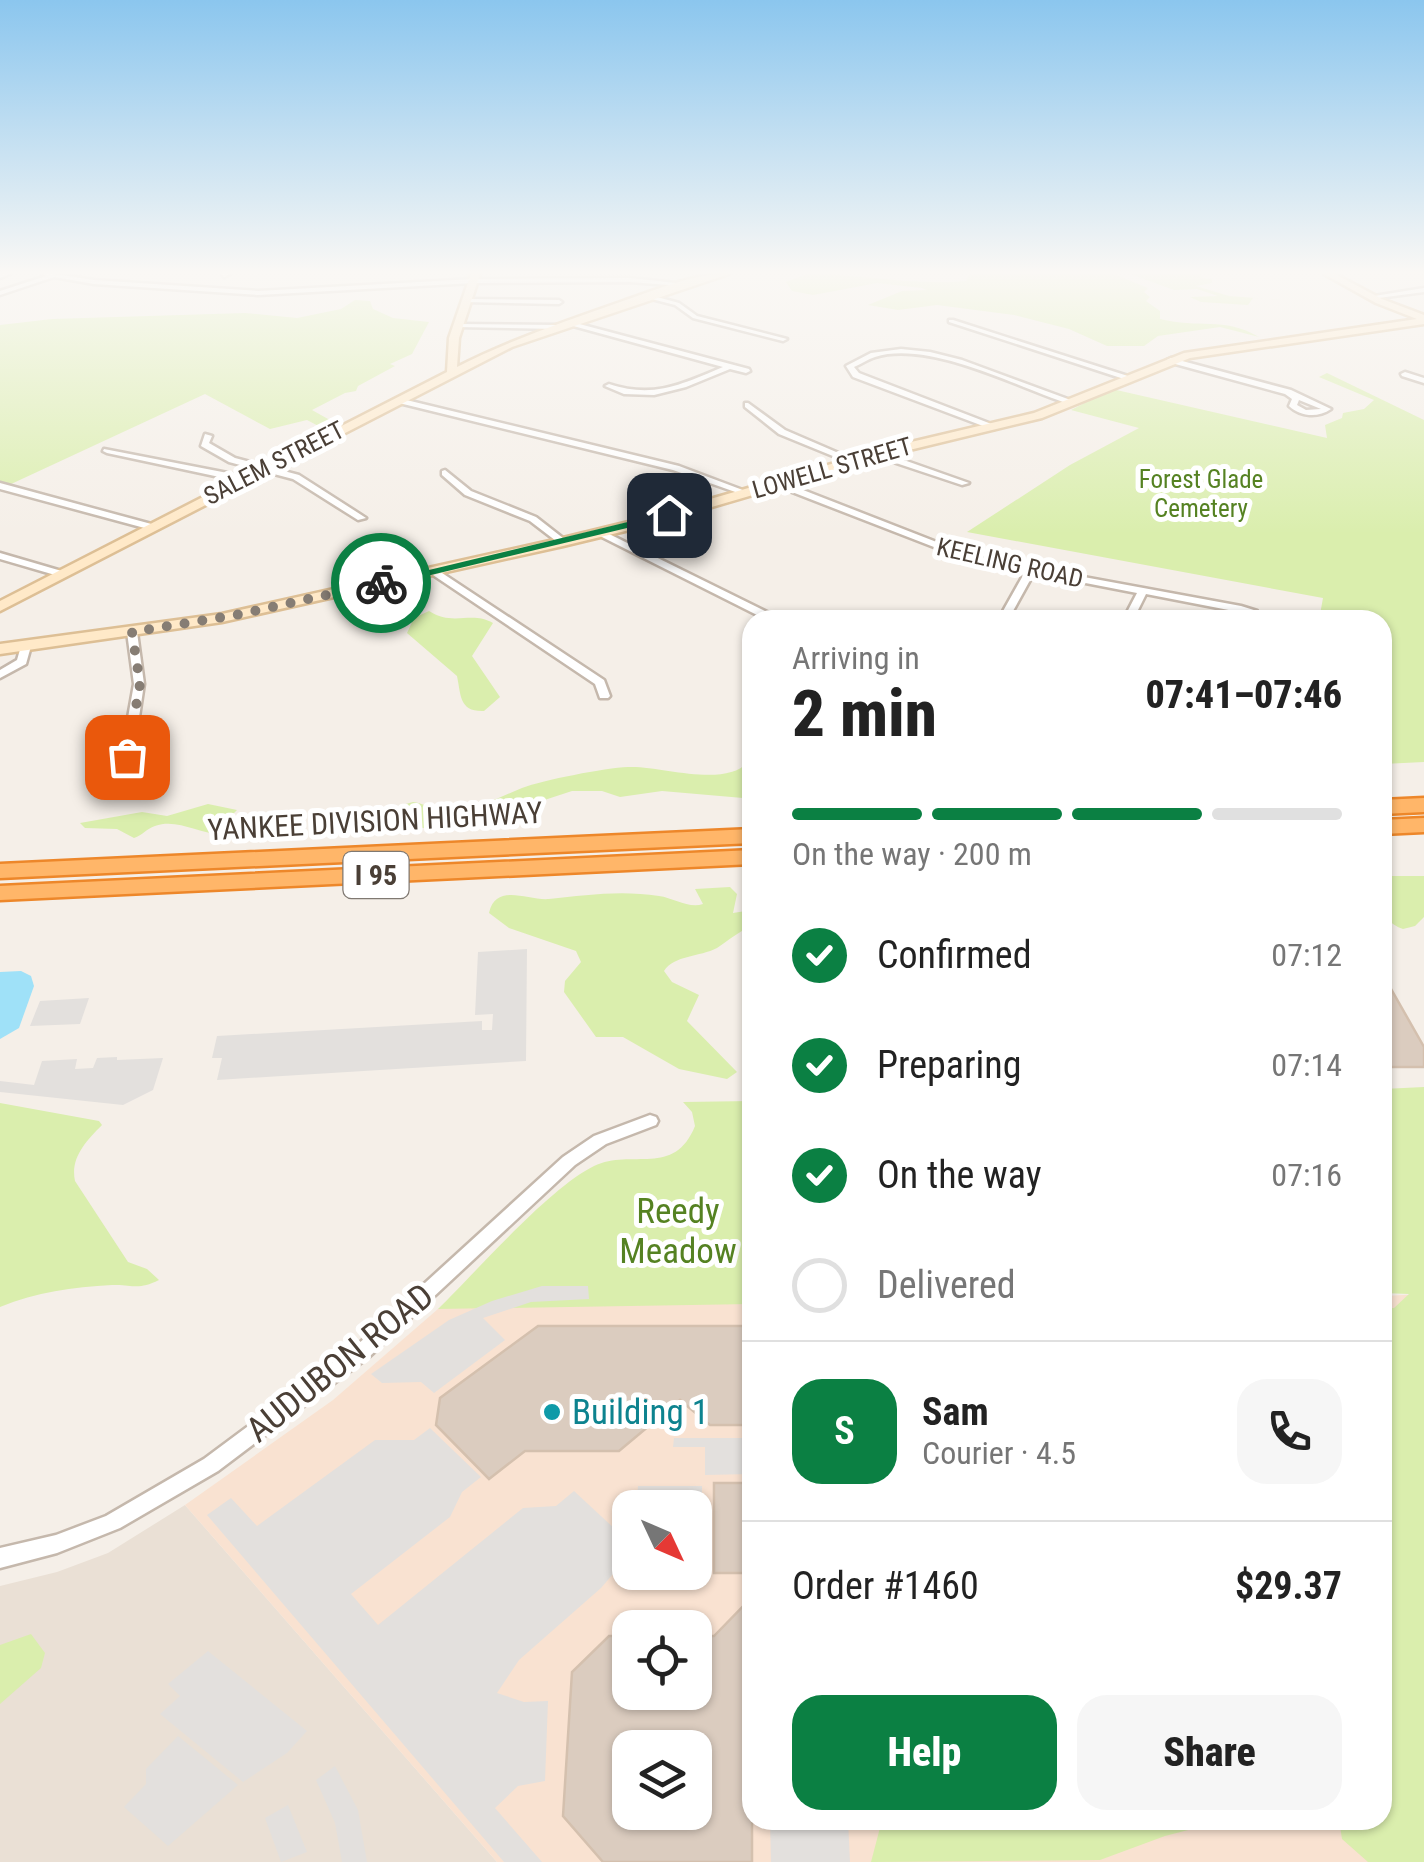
<!DOCTYPE html>
<meta charset="utf-8">
<style>
body{margin:0;font-family:"Roboto Condensed",sans-serif;background:#f6f6f6;color:#222;height:100vh;display:flex;flex-direction:column;font-size:38px;white-space:nowrap}
*{box-sizing:border-box;margin:0}
p{font-size:32px;color:#767676}
.icon{flex:none;width:55px;height:55px;fill:none;stroke:currentColor;stroke-width:2;stroke-linecap:round;stroke-linejoin:round}
.map{position:relative;flex:1;overflow:hidden}
.details{position:absolute;left:742px;top:610px;width:650px;height:1220px;display:flex;flex-direction:column;background:#fff;border-radius:30px;box-shadow:0 2px 8px #0004}
.details>*{flex:none}
.needle{width:65px;rotate:134deg}
.fabs{position:absolute;left:612px;top:1490px;display:grid;gap:20px}
.fabs a{display:grid;place-items:center;width:100px;height:100px;border-radius:20px;background:#fff;box-shadow:0 2px 8px #0004;font-size:50px}
.pin{position:absolute;display:grid;place-items:center;width:85px;height:85px;color:#fff;margin:-42px;border-radius:20px;box-shadow:0 5px 15px #0006}
.courier{position:absolute;display:grid;place-items:center;width:100px;height:100px;margin:-50px;border:8px solid #0b8043;border-radius:50%;background:#fff;color:#222;box-shadow:0 2px 12px #0007}
.overview em{font-style:normal;font-weight:800}
.overview div{display:flex;flex-direction:column-reverse}
.overview{display:flex;align-items:center;justify-content:space-between;height:170px;padding:0 50px}
h1{font-size:65px;font-weight:800;line-height:75px}
.bar{display:grid;grid-template-columns:repeat(4,1fr);gap:15px 10px;align-content:center;height:120px;padding:0 50px}
.bar i{height:12px;border-radius:8px;background:#e0e0e0}
.bar .selected{background:#0b8043}
.bar p{grid-column:span 4}
.line{display:flex;align-items:center;gap:25px;padding:0 50px;border-top:2px solid #e0e0e0}
.line div{flex:1}
.round{display:grid;place-items:center;flex:none;width:105px;height:105px;border-radius:30px;background:#f6f6f6}
ol{padding:0 50px;list-style:none}
li{display:flex;align-items:center;gap:30px;height:110px}
li p{margin-inline-start:auto}
li .icon{padding:10px;border-radius:50%;background:#0b8043;color:#fff;stroke-width:4}
li:last-child{color:#767676}
li i{width:55px;height:55px;border:5px solid #e0e0e0;border-radius:50%}
.primary-button{display:flex;gap:20px;margin-top:auto;padding:20px 50px}
.primary-button a{flex:1;height:115px;border-radius:30px;background:#0b8043;color:#fff;font-size:40px;font-weight:800;line-height:115px;text-align:center}
.primary-button a+a{background:#f6f6f6;color:#222}
.map>svg:first-child{display:block}
</style>
<div class="map">
<svg width="1424" height="1862" viewBox="0 0 1424 1862">
<rect width="100%" height="100%" fill="#f5efe8"/>
<!-- residential -->
<path fill="#eae0d5" d="M185 1505 497 1862H0V1586L57 1572 108 1553Z"/>
<!-- commercial -->
<path fill="#f9e2d1" fill-rule="evenodd" d="M554 1262 752 1293V1820H1382L1383 1296 1424 1294V1862H497L185 1505 333 1400 438 1309ZM630 1508H695V1572H630ZM630 1628H695V1692H630ZM630 1748H695V1812H630Z"/>
<!-- green -->
<g fill="#daeead">
<path d="M807 274C860 274 914 286 966 281L969 275 977 274H1114L1148 288 1144 292 1150 297 1146 301 1160 311V319C1199 329 1223 316 1259 337L1220 327 1158 336 1144 346H1107L1069 329 1014 315 937 305 898 310 868 305 902 291 927 290 922 288 877 283 813 295 792 291 786 282Z"/>
<path d="M1130 274H1200L1202 278 1212 279V283L1196 286 1229 296 1282 300 1253 298 1248 305 1201 302 1190 297 1218 296 1197 289 1174 290Z"/>
<path d="M355 300 370 301 373 309 393 318 429 322 412 354 390 364 395 366 358 386 356 391 345 393 312 410 337 424 326 430 307 420 270 429 205 394 9 485 0 483V325L52 319 245 313 297 318 341 309Z"/>
<path d="M1327 373 1424 420V762L1383 764 1382 620H1319L1323 598 967 532 1070 465 1139 428 1071 410 1112 389 1327 438 1325 425 1342 418 1343 413 1364 409 1374 400 1319 377Z"/>
<path d="M429 611C454 627 471 610 493 623L472 656 500 697 484 711C459 712 461 695 457 676L407 633 414 618Z"/>
<path d="M752 756V794L743 798 662 791 620 797 602 791H572L514 810 515 817 535 821 357 832 314 830 413 802C426 803 434 813 449 812 476 810 497 798 522 788 543 780 605 768 628 767 662 765 733 792 752 756Z"/>
<path d="M208 804 237 810 231 816 234 833C202 839 181 817 155 826 146 829 143 835 134 838L117 829 85 828 80 823 142 812 167 816Z"/>
<path d="M1383 876H1424V917L1415 926 1403 929C1377 920 1382 899 1383 876Z"/>
<path d="M730 887 737 894 733 913 752 910V926C738 932 729 940 717 948 700 957 674 955 664 971L672 982 699 995 687 1021 737 1072 727 1079 679 1069 623 1037H596L564 992 565 981 581 962 576 951 509 928 489 913C496 882 528 901 549 899 586 895 621 890 659 896 674 898 689 909 703 904L695 889Z"/>
<path d="M1424 1087V1862H1368L1342 1839 1339 1820H1382L1383 1308H1394L1409 1294 1383 1293V1089Z"/>
<path d="M752 1101V1304L438 1309C477 1271 549 1188 594 1166 632 1148 674 1178 695 1126L692 1112 683 1102Z"/>
<path d="M0 1103 99 1121 102 1125C86 1141 70 1158 75 1181L128 1262 147 1269 159 1280C137 1291 133 1284 112 1285 72 1287 37 1292 0 1307Z"/>
<path d="M31 1634 45 1653 41 1668 0 1704V1645Z"/>
<path d="M882 1820H1247L1238 1826 1196 1828 1165 1836 1100 1860 871 1862Z"/>
</g>
<!-- parking -->
<g fill="#e3e0dd">
<path d="M527 949 526 1061 217 1080 222 1058H212L217 1036 482 1021V1030H492L493 1014 475 1015 478 952Z"/>
<path d="M89 998 80 1024 30 1026 40 1001Z"/>
<path d="M117 1057V1060L163 1058 153 1090 123 1105 0 1092V1081L34 1085 42 1061 77 1059 75 1069 93 1068 97 1058Z"/>
<path d="M542 1286H588L589 1299 531 1302 483 1318 505 1340 434 1393 421 1382 382 1383 371 1374 449 1320 492 1301Z"/>
<path d="M430 1428 481 1477 462 1492 450 1517 351 1594 378 1625 523 1508 556 1506 574 1491 630 1543V1554L601 1588 519 1660 497 1693 524 1702 548 1701 545 1781 518 1786 495 1808 542 1862H504L207 1515 231 1498 257 1526 375 1440H414Z"/>
<path d="M674 1438H752V1474L705 1475V1447H673Z"/>
<path d="M638 1486H702L701 1580H678L674 1573 695 1572V1508L636 1507Z"/>
<path d="M208 1651 307 1731 287 1753 243 1782 160 1714 180 1696 168 1684Z"/>
<path d="M178 1736 238 1785 168 1846 124 1807 146 1784V1769Z"/>
<path d="M335 1766 358 1810 367 1862H342L335 1823 316 1780Z"/>
<path d="M288 1805 307 1852 281 1862 265 1818Z"/>
<path d="M770 1820H848L850 1862H771Z"/>
</g>
<!-- water -->
<path fill="#9fe1f8" d="M21 971 31 976 34 986 19 1028 0 1039V972Z"/>
<!-- building -->
<g fill="#dbccbf" stroke="#d4c0ae" stroke-width="2.5" fill-rule="evenodd">
<path d="M1382 973 1424 1047V1067H1382Z"/>
<path d="M538 1326H752V1425H710L680 1400 619 1451H525L489 1479 436 1425 440 1398Z"/>
<rect x="714" y="1483" width="38" height="90"/>
<path d="M752 1597V1862H603L563 1816 572 1672 609 1636H630V1692H695V1636H714ZM630 1748H695V1812H630Z"/>
</g>
<g fill="none" stroke-linecap="round" stroke-linejoin="round">
<defs>
<g id="street">
<path d="M0 274H10L0 278Z"/>
<path d="M42 274H55L94 280 258 291 473 279 630 278 685 284 682 286 630 282 473 283 258 295 94 284 54 277 0 295V291L46 276Z"/>
<path d="M222 274H230L224 277Z"/>
<path d="M1424 288V292L1371 299 1368 297Z"/>
<path d="M646 294 679 303 697 316 787 339 783 341 693 318 675 305 644 297Z"/>
<path d="M467 299 559 300 562 302 559 304 465 302Z"/>
<path d="M949 320H953L1131 377 1124 379 949 322Z"/>
<path d="M568 321 749 369 750 371 746 373 730 369 686 387 654 395 624 394 605 386 609 384C654 399 682 384 723 367L566 324Z"/>
<path d="M459 324 558 325 561 327 558 329 457 327Z"/>
<path d="M901 349 930 352 962 360 1076 402 1069 404C1017 387 929 340 875 357 868 359 861 364 854 367L859 373 994 425V429H991L853 377 846 366 871 353Z"/>
<path d="M1171 358 1291 390 1331 409C1318 418 1301 417 1289 406L1292 399 1285 394 1168 362 1167 360ZM1299 400 1321 409 1306 410 1297 405Z"/>
<path d="M1405 372 1424 378V383L1402 376 1401 374Z"/>
<path d="M398 398 679 466 748 492 741 494 673 470 395 402 394 400Z"/>
<path d="M748 403 785 430 857 461 850 463 779 434 745 407V403Z"/>
<path d="M205 434 212 436 209 443 235 458 299 475 366 518 358 520 293 479 229 462 201 446Z"/>
<path d="M104 449 243 476 247 479 243 482 107 453 103 451Z"/>
<path d="M875 452H881L969 483 962 485 875 456Z"/>
<path d="M445 470 471 491 536 517 568 542 560 544 530 521 465 495 442 475V471Z"/>
<path d="M774 481H780L975 557 1241 606 1257 611 1261 620H1251L1249 615 1239 612 1146 594 1133 620H1123L1137 593 1034 573 1008 620H998L1025 572 970 561 774 485Z"/>
<path d="M0 483 155 525 157 527 152 530 0 489Z"/>
<path d="M601 530 779 618 780 620H767L598 535 596 533Z"/>
<path d="M0 553 65 572 67 574 62 577 0 559Z"/>
<path d="M430 569H436L604 680 610 696 608 698H600L595 684 430 573Z"/>
<path d="M132 629 137 632 144 684 133 757 127 761 121 757 134 684 127 632Z"/>
<path d="M26 643 31 646 26 664 0 678V670L17 660 21 646Z"/>
<path d="M650 1115 656 1117 658 1121 656 1125 606 1144 575 1165 370 1356 218 1471 120 1528 57 1553 0 1568V1548L56 1535 106 1516 204 1459 356 1346 563 1157 594 1136Z"/>
</g>
<g id="secondary">
<path d="M471 274H480L459 338 457 367C510 340 566 321 623 301 656 290 694 273 729 274L512 347 0 611V601L447 372 449 338Z"/>
<path d="M1324 274H1335L1382 299 1424 315V324L1190 358 1042 418 897 453 650 525 563 546 222 622 0 654V644L222 614 563 538 641 519 890 447 1034 413 1184 353 1417 319 1376 303Z"/>
</g>
<g id="highway">
<path d="M1424 798V812L1382 814V800Z"/>
<path d="M1424 818V832L1382 834V820Z"/>
<path d="M752 829V843L0 878V864Z"/>
<path d="M752 850V864L0 900V886Z"/>
</g>
</defs>
<!-- street casing -->
<use href="#street" stroke="#c5b8ac" stroke-width="5"/>
<!-- secondary casing -->
<use href="#secondary" stroke="#ddbf95" stroke-width="5"/>
<!-- highway casing -->
<use href="#highway" stroke="#ed872a" stroke-width="5"/>
<!-- street -->
<use href="#street" fill="#fff" fill-rule="evenodd"/>
<!-- secondary -->
<use href="#secondary" fill="#ffe9c8" fill-rule="evenodd"/>
<!-- highway -->
<use href="#highway" fill="#ffb669" fill-rule="evenodd"/>
</g>
<!-- sky -->
<linearGradient id="sky" x2="0" y2="1"><stop stop-color="#8bc6ee"/><stop offset="0.51" stop-color="#faf8f5"/><stop offset="1" stop-color="#faf8f5" stop-opacity="0"/></linearGradient>
<rect width="1424" height="534" fill="url(#sky)"/>
<!-- route -->
<path fill="#0b8043" d="M669 512 673 517 381 587 375 583Z"/>
<g fill="none" stroke-linecap="round" stroke-linejoin="round">
<!-- done -->
<path stroke="#867d74" stroke-width="10" stroke-dasharray="0 18" d="M127 757 140 684 132 632 236 615 381 583"/>
</g>
<!-- markers -->
<circle fill="#0f9aa8" stroke="#fff" stroke-width="4" cx="552" cy="1412" r="10"/>
<g text-anchor="middle" dominant-baseline="central" stroke-width="10" stroke-linejoin="round" paint-order="stroke">
<!-- far-street labels -->
<g font-size="25" fill="#4a3f36" stroke="#fff">
<text transform="translate(274 463) rotate(-27)">SALEM STREET</text>
<text transform="translate(832 468) rotate(-16)">LOWELL STREET</text>
<text transform="translate(1010 563) rotate(13)">KEELING ROAD</text>
</g>
<!-- far-park labels -->
<g font-size="25" fill="#558222" stroke="#fff">
<text x="1201" y="479">Forest Glade<tspan x="1201" dy="29">Cemetery</tspan></text>
</g>
<!-- shield labels -->
<rect fill="#fff" stroke="#807972" stroke-width="2.5" x="343.5" y="852" width="65" height="46" rx="8"/>
<g font-size="28" font-weight="bold" fill="#4a3f36">
<text x="376" y="875">I 95</text>
</g>
<!-- street labels -->
<g font-size="30" fill="#4a3f36" stroke="#fff">
<text transform="translate(375 821) rotate(-3)">YANKEE DIVISION HIGHWAY</text>
</g>
<!-- near-park labels -->
<g font-size="35" fill="#558222" stroke="#fff">
<text x="678" y="1211">Reedy<tspan x="678" dy="40">Meadow</tspan></text>
</g>
<!-- near-street labels -->
<g font-size="35" fill="#4a3f36" stroke="#fff">
<text transform="translate(340 1363) rotate(-39)">AUDUBON ROAD</text>
</g>
<!-- near-culture labels -->
<g font-size="35" fill="#0d838f" stroke="#fff" text-anchor="start">
<text x="572" y="1412">Building 1</text>
</g>
</g>
</svg>
<div class="fabs">
<a><svg class="needle" viewBox="-14 -14 28 28"><path d="M0-13l5 13h-10z" fill="#e53935"/><path d="M0 13l5-13h-10z" fill="#767676"/></svg></a>
<a><svg class="icon" aria-label="locate" viewBox="0 0 24 24"><circle cx="12" cy="12" r="6"/><path d="M12 2v4M12 18v4M2 12h4M18 12h4"/></svg></a>
<a><svg class="icon" aria-label="layers" viewBox="0 0 24 24"><path d="M12 4l9 5-9 5-9-5zM3 14l9 5 9-5"/></svg></a>
</div>
<div class="pin" style="left:127px;top:757px;background:#ea580c"><svg class="icon" aria-label="bag" viewBox="0 0 24 24"><path d="M5 8h14l-1 12H6zM9 8a3 3 0 0 1 6 0"/></svg></div>
<div class="pin" style="left:669px;top:515px;background:#1f2937"><svg class="icon" aria-label="home" viewBox="0 0 24 24"><path d="M3 11l9-7 9 7M6 9v11h12V9"/></svg></div>
<div class="courier" style="left:381px;top:583px"><svg class="icon" aria-label="bike" viewBox="0 0 24 24"><circle cx="6" cy="16" r="4"/><circle cx="18" cy="16" r="4"/><path d="M6 16l4-8h5l3 8M10 8l3 8H6M13 5h3"/></svg></div>
<section class="details">
<div class="overview"><div><h1>2 min</h1><p>Arriving in</p></div><em>07:41–07:46</em></div>
<div class="bar"><i class="selected"></i><i class="selected"></i><i class="selected"></i><i></i><p>On the way · 200 m</p></div>
<ol>
<li><svg class="icon" aria-label="check" viewBox="0 0 24 24"><path d="M5 12l5 5 9-10"/></svg>Confirmed<p>07:12</p></li>
<li><svg class="icon" aria-label="check" viewBox="0 0 24 24"><path d="M5 12l5 5 9-10"/></svg>Preparing<p>07:14</p></li>
<li><svg class="icon" aria-label="check" viewBox="0 0 24 24"><path d="M5 12l5 5 9-10"/></svg>On the way<p>07:16</p></li>
<li><i></i>Delivered</li>
</ol>
<div class="line" style="height:180px"><b class="round" style="background:#0b8043;color:#fff">S</b><div><b>Sam</b><p>Courier · 4.5</p></div><a class="round"><svg class="icon" aria-label="phone" viewBox="0 0 24 24"><path d="M5 4h4l2 5-3 2q2 4 5 5l2-3 5 2v4C11 20 4 13 5 4z"/></svg></a></div>
<div class="line" style="height:130px"><div>Order #1460</div><b>$29.37</b></div>
<div class="primary-button"><a>Help</a><a>Share</a></div>
</section>
</div>
